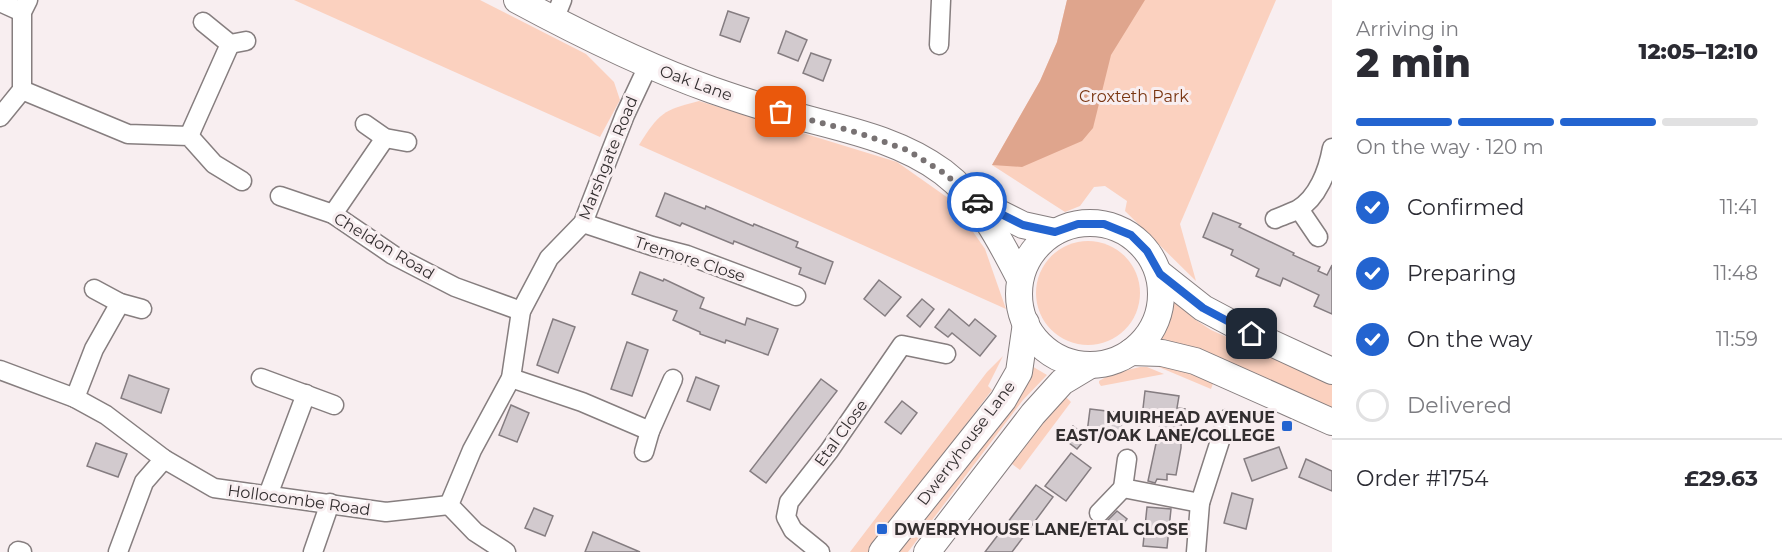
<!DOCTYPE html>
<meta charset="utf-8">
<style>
body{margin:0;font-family:Montserrat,sans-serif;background:#f2f2f3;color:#2b2b33;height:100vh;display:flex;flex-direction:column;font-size:22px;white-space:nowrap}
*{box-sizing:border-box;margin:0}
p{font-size:20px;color:#7c7c81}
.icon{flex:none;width:33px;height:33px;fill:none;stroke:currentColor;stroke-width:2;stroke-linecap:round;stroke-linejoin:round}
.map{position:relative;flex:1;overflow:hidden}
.side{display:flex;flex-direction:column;background:#fff;width:450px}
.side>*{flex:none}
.pin{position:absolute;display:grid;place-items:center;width:51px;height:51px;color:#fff;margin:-26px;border-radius:12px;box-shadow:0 3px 9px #0006}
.courier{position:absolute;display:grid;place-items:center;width:60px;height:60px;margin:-30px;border:4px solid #2364d0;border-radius:50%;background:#fff;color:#222;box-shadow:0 2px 8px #0007}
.headline em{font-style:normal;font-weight:800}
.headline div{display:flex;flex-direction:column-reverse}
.headline{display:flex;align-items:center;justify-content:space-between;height:102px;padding:0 24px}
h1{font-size:39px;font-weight:800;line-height:45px}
.bar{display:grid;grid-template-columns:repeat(4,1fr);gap:9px 6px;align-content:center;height:72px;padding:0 24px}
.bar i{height:8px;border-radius:4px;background:#e1e1e2}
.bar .selected{background:#2364d0}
.bar p{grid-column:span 4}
.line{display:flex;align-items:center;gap:15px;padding:0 24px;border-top:2px solid #e1e1e2}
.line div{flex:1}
ol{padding:0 24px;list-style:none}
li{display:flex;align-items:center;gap:18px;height:66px}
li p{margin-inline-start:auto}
li .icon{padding:6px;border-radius:50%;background:#2364d0;color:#fff;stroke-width:4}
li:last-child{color:#7c7c81}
li i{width:33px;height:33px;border:3px solid #e1e1e2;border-radius:50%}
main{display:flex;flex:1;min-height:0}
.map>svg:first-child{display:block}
</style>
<main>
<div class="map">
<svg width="1332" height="552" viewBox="0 0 1332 552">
<rect width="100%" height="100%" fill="#f8eef0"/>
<!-- green -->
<g fill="#fbd1bf">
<path d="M294 0H480L586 54 614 82 620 100 600 137Z"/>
<path d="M1067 0H1276L1180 224 1196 281 1125 211 1127 201 1105 186 1094 187 1080 206 1065 212 992 165 1040 81 1057 42Z"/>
<path d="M699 101 897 162 951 200 985 249 1006 309 639 145C659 113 663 110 699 101Z"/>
<circle cx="1088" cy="293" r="52"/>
<path d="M1168 295 1193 318 1211 330 1332 384V410L1190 347 1162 339H1153L1165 316Z"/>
<path d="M1003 356 988 386 992 390 869 552H850L987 372Z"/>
<path d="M1166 363 1214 381 1211 389 1154 365Z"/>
<path d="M1030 365 1047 375 1023 400 908 552H895Z"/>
<path d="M1140 367H1147L1164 374 1101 386 1099 383V381L1111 374Z"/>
<path d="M1065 396 1071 402 1020 470 1012 464 1010 459Z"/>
</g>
<!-- forest -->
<path fill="#dfa58d" d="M1067 0H1145L1111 55 1093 128 1082 141 1022 167 992 165 1040 81 1057 42Z"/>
<!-- building -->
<g fill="#d2cace" stroke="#857d81" stroke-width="1.5">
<path d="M728 11 749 18 740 42 720 35Z"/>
<path d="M786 31 807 40 798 61 778 53Z"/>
<path d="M811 53 831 60 823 81 803 73Z"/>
<path d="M665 193 705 209 706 206 753 226 754 224 798 242 796 247 833 262 825 284 799 274 801 268 756 250 734 241 733 244 682 223 680 226 656 216Z"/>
<path d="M1213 213 1241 224 1239 227 1294 253 1293 255 1320 267 1318 271 1327 275 1332 265V314L1314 306 1319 295 1283 278 1280 286 1256 276 1259 269 1231 255 1233 250 1203 237Z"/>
<path d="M640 272 663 281 664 279 704 298 700 308 745 325 747 318 778 329 768 355 726 340 725 343 700 334V332L673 320 677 311 632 294Z"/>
<path d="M879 280 901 297 885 316 864 299Z"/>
<path d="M922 299 934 309 920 327 907 316Z"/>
<path d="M949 309 969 326 975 319 996 336 980 356 952 333 948 337 935 327Z"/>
<path d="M553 319 575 327 558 373 537 365Z"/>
<path d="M627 342 648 350 632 396 611 389Z"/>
<path d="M129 375 169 389 161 413 121 398Z"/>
<path d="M696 377 719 386 710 410 687 401Z"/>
<path d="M821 379 837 391 766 483 750 471Z"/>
<path d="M1145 391 1179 396 1177 408 1185 409 1178 441H1181V448L1176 475 1167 474V480L1157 479 1155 483 1148 481 1161 420 1142 417Z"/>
<path d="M902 401 917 413 901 434 885 422Z"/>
<path d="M511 405 529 413 517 442 499 435Z"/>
<path d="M1090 409 1123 413 1120 436 1087 433Z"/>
<path d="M1073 426 1087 437 1077 449 1064 439Z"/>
<path d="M96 443 127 454 118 477 87 466Z"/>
<path d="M1279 447 1287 468 1252 481 1244 459Z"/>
<path d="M1071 453 1091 468 1066 501 1045 486Z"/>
<path d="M1306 459 1332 471V491L1299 477Z"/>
<path d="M1036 485 1053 497 1012 552H985Z"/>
<path d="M1232 493 1253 499 1246 529 1224 523Z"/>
<path d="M1147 507 1171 509 1167 548 1143 546Z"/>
<path d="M534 508 553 516 545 536 525 528Z"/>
<path d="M1117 511 1127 519 1118 531 1106 522Z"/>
<path d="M593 532 640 552H585Z"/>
</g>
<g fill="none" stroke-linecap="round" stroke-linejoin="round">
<defs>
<g id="street">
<path d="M0 2 22 12"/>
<path d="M554 20 562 0"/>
<path d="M203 22 230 44 246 41"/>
<path d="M939 45 941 0"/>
<path d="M22 90 128 134 189 136 214 164 242 181"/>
<path d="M0 117 22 90V12L28 0"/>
<path d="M365 124 385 138 407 142"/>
<path d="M189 136 230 44"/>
<path d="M280 196 333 214 393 255 455 287 521 311"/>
<path d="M1299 209 1318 237"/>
<path d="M333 214 385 138"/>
<path d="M1275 219C1282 216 1290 213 1297 210 1318 198 1328 170 1332 148"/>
<path d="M583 223 652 246 687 255 796 296"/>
<path d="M94 289 120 303 142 309"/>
<path d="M0 370 75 398 106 415 164 459 214 488 386 512 449 505"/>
<path d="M261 378 334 405"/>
<path d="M511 378 582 402 650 431"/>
<path d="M75 398 94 349 120 303"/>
<path d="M644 452 650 431 673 379"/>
<path d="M1127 459 1123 488 1200 503"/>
<path d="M268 495 306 394"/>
<path d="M1099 513 1123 488"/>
<path d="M18 551 22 552"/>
<path d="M118 552 144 482 164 459"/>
<path d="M313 552 330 503"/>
<path d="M506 552 475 532 449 505 472 450 511 378 521 311 549 258 583 223 625 115 648 66"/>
<path d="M820 552 793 530 786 517 789 502 829 451 902 345 946 354"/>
<path d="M1196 552 1200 503 1227 419"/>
</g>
<g id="secondary">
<path d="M517 0C580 34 644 66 712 90 735 98 758 106 782 112 837 128 896 137 943 172 979 199 1000 240 1020 279"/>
<path d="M973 200 1023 225 1055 232"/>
<circle cx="1090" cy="294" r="71"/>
<path d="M1160 274 1203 308 1252 334 1332 371"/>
<path d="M1131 352 1162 353 1195 361 1332 422"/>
<path d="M882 552 1003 400 1019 372 1026 323"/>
<path d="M927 552 1033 414 1062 382 1087 367"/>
</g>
</defs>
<!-- street casing -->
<use href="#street" stroke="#867e7f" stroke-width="21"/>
<!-- secondary casing -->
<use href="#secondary" stroke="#867e7f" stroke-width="28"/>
<!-- street -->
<use href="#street" stroke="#fff" stroke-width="18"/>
<!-- secondary -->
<use href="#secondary" stroke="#fff" stroke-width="26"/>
</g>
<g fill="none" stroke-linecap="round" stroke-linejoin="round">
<!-- done -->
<path stroke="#787273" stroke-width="6" stroke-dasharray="0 10.8" d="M781 112 859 133 907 150 944 173 977 202"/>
<!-- route -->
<path stroke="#2364d0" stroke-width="8" d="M977 202 1023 225 1055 232 1078 224H1104L1131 235 1147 251 1160 274 1203 308 1252 334"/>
</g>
<!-- markers -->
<g fill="#2364d0" stroke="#f8eef0" stroke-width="2">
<rect x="1281" y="420" width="12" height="12" rx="3"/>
<rect x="876" y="523" width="12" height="12" rx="3"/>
</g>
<g text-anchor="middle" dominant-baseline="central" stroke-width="6" stroke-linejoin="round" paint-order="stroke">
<!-- street labels -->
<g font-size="16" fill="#332f30" stroke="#f8eef0">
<text transform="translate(696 83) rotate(20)">Oak Lane</text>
<text transform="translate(608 158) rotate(-68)">Marshgate Road</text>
<text transform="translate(384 246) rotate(31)">Cheldon Road</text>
<text transform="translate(690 259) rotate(18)">Tremore Close</text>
<text transform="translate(841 433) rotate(-54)">Etal Close</text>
<text transform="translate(966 443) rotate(-53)">Dwerryhouse Lane</text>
<text transform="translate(299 500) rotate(8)">Hollocombe Road</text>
</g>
<!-- park labels -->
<g font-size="16" fill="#793511" stroke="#f8eef0">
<text x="1134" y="96">Croxteth Park</text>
</g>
<!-- poi labels -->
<g font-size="16" font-weight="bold" fill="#332f30" stroke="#f8eef0" text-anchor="end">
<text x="1275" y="417">MUIRHEAD AVENUE<tspan x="1275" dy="18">EAST/OAK LANE/COLLEGE</tspan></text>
<text x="894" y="529" text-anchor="start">DWERRYHOUSE LANE/ETAL CLOSE</text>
</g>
</g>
</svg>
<div class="pin" style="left:781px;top:112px;background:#ea580c"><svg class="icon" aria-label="bag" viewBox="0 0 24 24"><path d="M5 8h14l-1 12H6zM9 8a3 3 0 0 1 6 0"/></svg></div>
<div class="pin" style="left:1252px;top:334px;background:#1f2937"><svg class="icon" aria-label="home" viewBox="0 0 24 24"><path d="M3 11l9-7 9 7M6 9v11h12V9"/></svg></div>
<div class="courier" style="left:977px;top:202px"><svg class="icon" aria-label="car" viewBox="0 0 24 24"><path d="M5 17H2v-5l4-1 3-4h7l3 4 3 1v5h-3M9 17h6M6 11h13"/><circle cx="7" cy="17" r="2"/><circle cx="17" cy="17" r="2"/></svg></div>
</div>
<section class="side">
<div class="headline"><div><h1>2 min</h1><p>Arriving in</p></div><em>12:05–12:10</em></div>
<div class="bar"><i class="selected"></i><i class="selected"></i><i class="selected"></i><i></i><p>On the way · 120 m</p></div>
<ol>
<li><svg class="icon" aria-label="check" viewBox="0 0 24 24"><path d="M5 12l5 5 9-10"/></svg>Confirmed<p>11:41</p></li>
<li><svg class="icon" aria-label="check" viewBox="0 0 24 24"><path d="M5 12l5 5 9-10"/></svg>Preparing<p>11:48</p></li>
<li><svg class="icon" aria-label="check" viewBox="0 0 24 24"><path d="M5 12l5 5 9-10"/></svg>On the way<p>11:59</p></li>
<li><i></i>Delivered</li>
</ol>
<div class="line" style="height:78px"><div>Order #1754</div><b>£29.63</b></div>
</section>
</main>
